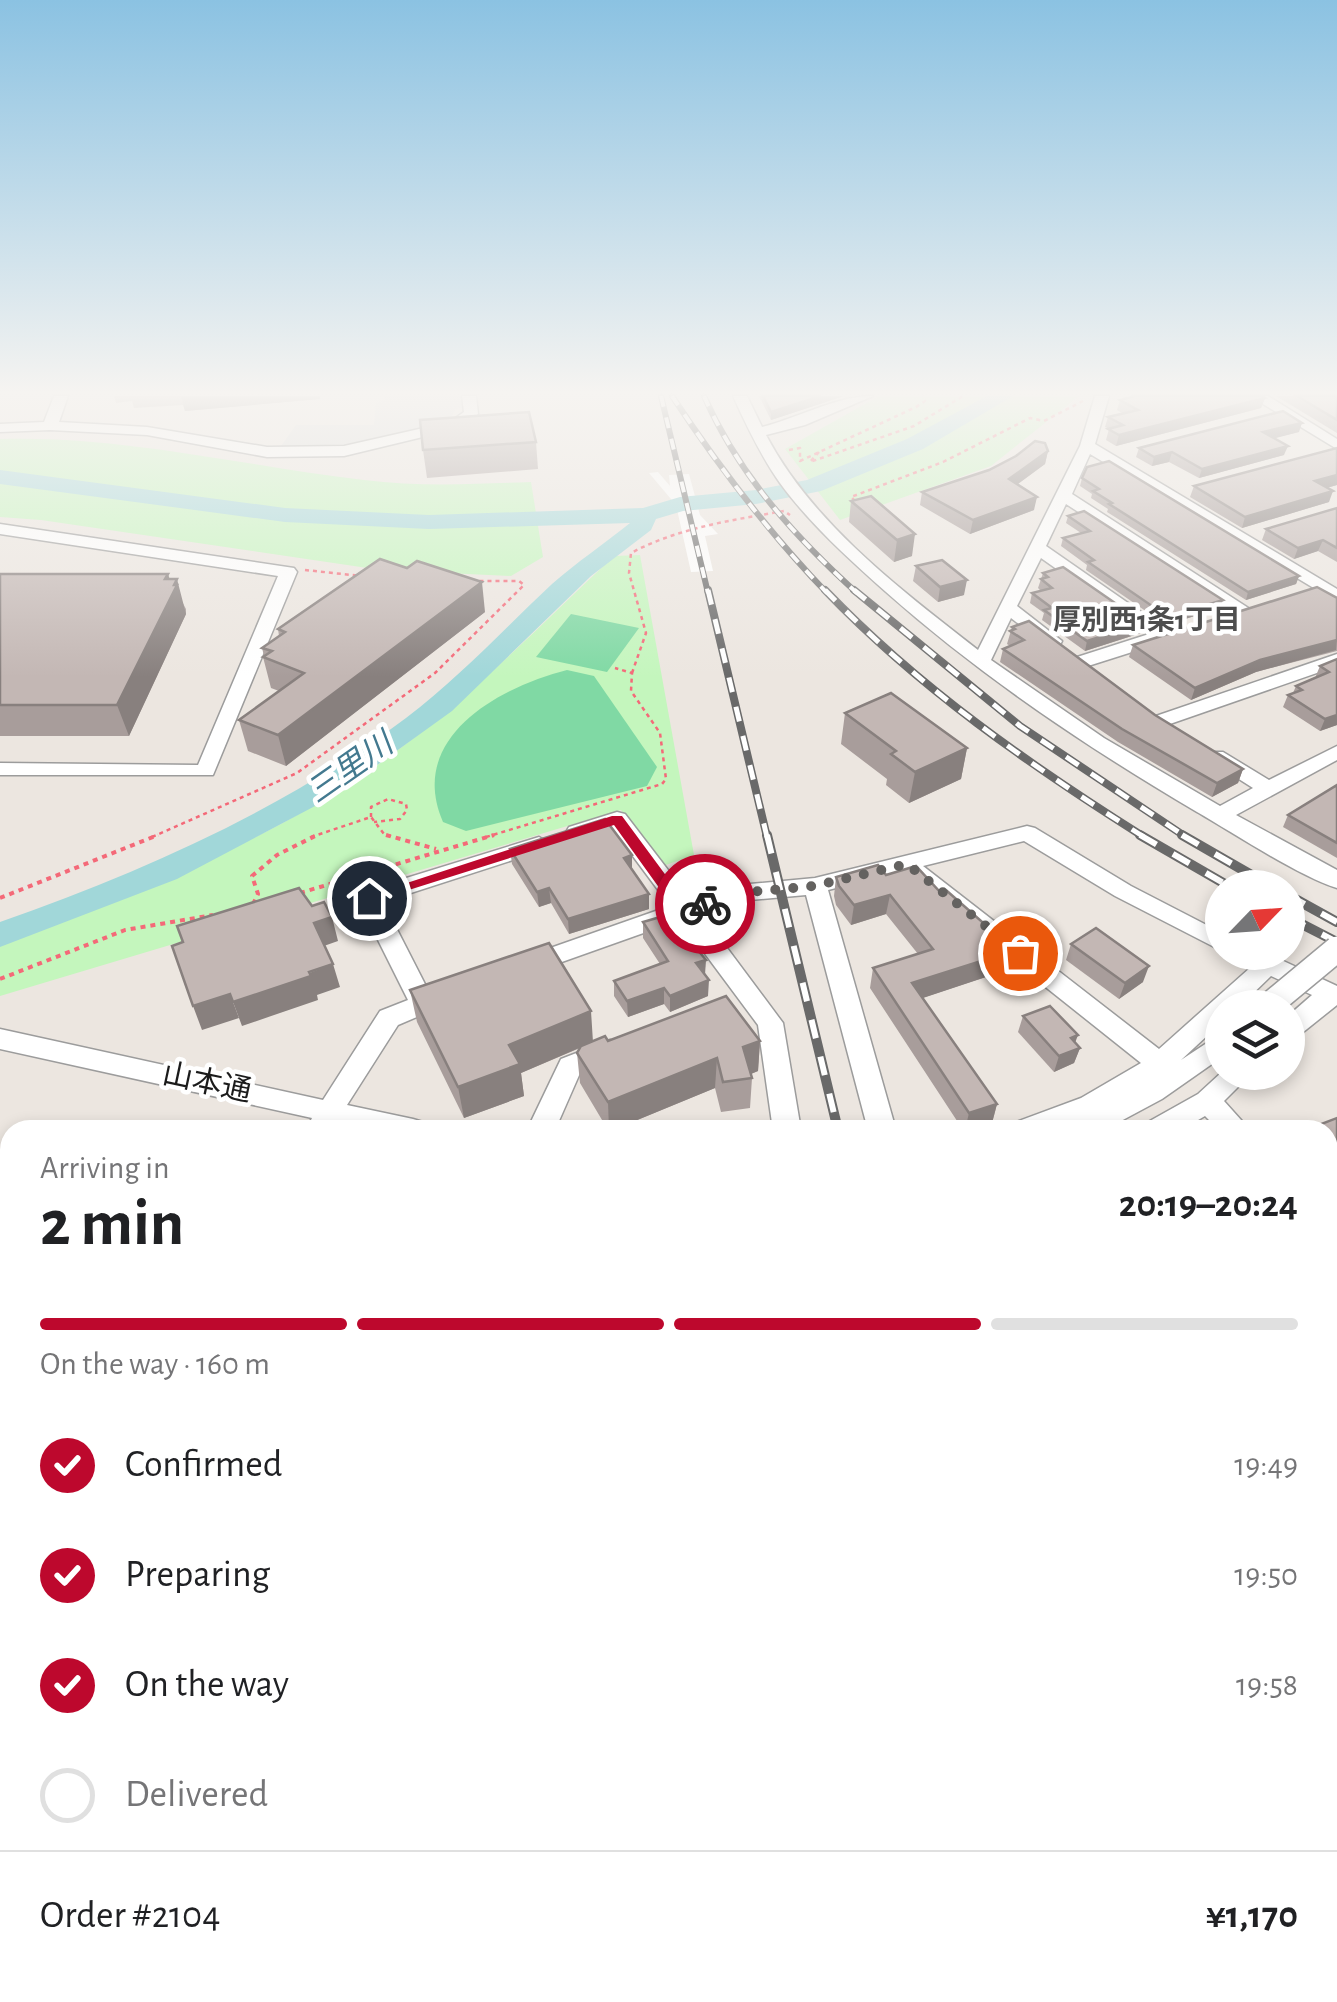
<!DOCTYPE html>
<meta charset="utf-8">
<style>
body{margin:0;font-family:"Alegreya Sans","Noto Sans JP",sans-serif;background:#f2f2f2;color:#202124;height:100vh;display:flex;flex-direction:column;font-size:38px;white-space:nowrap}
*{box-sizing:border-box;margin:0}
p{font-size:32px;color:#757577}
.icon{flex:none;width:55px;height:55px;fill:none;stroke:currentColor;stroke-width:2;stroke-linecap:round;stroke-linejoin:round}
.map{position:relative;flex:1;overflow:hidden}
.side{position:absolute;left:0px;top:1120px;width:1338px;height:882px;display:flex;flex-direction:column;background:#fff;border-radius:30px 30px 0 0;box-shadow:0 5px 15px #0003}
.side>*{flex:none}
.needle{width:65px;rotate:65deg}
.buttons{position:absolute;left:1205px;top:870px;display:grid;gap:20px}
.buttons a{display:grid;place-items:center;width:100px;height:100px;border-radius:50%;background:#fff;box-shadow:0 5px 15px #0003;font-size:50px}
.pin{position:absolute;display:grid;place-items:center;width:85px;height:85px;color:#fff;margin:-42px;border:5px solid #fff;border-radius:50%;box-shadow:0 2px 10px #0007}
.courier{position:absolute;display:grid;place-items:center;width:100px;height:100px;margin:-50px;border:8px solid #bd082d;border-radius:50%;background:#fff;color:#222;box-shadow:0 2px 12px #0007}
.head em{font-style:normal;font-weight:700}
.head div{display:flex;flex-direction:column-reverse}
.head{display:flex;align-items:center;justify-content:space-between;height:170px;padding:0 40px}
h1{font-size:65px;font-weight:700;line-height:75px}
.bar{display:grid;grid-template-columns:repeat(4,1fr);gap:15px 10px;align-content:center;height:120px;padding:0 40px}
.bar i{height:12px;border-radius:8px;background:#e0e0e0}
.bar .on{background:#bd082d}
.bar p{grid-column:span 4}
.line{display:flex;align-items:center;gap:25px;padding:0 40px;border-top:2px solid #e0e0e0}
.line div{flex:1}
ol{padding:0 40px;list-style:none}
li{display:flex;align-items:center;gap:30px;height:110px}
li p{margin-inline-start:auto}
li .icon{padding:10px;border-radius:50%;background:#bd082d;color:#fff;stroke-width:4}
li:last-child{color:#757577}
li i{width:55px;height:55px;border:5px solid #e0e0e0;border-radius:50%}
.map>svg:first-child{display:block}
</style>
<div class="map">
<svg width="1337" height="2002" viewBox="0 0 1337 2002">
<rect width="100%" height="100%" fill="#ece6e0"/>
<!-- park -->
<g fill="#c4f6bd">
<path d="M879 396H1079L991 466 840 520 785 449Z"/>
<path d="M0 439C121 435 244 466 364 480 419 487 475 484 531 482L543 557 511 576 381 570 41 520 0 517Z"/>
<path d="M640 555 694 855 663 866 621 810 0 996V938C129 895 254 849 367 772 458 711 535 630 614 556Z"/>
<path d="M10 1243V1381C3 1343 0 1276 10 1243Z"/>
<path d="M1334 1911 1337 2002H1296L1289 1993 1328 1992V1916Z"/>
</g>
<!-- pitch -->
<g fill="#80d9a4">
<path d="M571 614 639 628 607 672 536 657Z"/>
<path d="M567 670 594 676 657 767 647 786 466 831 443 822C406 737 500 687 567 670Z"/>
</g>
<!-- parking -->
<path fill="#dbdbdb" d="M385 396H460L462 408 455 409 451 420 357 446 279 449 296 425H374L376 402 385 401Z"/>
<!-- pier -->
<path fill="#fff" d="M658 472 670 486 669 475 689 474 700 515 718 534 705 536 713 571 691 572 676 505 649 473Z"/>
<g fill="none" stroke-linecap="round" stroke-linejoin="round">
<!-- river -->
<path fill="#a1d7d9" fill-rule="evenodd" d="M987 396H1013L923 449 821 491 756 504 683 511 656 519 651 530 591 576 452 711 334 796 177 879 0 947V922C144 871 283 810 406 718 459 678 504 629 552 584 577 562 604 544 630 523L429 529 285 522 0 484V470L285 508 429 515 643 508 680 497 756 490 807 480 907 439Z"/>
<defs>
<g id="minor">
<path d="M54 396H68L59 422 147 427 267 447 344 446 450 422 464 412 462 396H476L478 414 460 428 344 456 267 457 147 435 50 430 0 432V424L44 422Z"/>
<path d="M733 396H747L762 427C799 418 835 396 873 396L805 425 766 435C812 523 900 589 978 650L1080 446 1095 396H1109L1095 444 1337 589V602L1090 454 1072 494 1253 611 1250 615H1238L1066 504 1046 546 1174 635 1170 640 1088 666H1074V658L1149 634 1041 558 1017 606 1062 641 1060 645H1046L1011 618 991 660 1104 738 1220 806 1253 788 1209 760 1206 756 1209 752H1223L1269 780 1337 746V760L1236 815 1337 870V888C1300 877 1232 832 1197 812 1087 747 982 677 886 592 849 559 810 524 780 483 761 456 747 427 733 396Z"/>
<path d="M1250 396H1268L1337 439V449Z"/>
<path d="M0 524 294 568 297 572 213 775H0V763L198 765 278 576 0 534Z"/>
<path d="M1337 654V666L1167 725H1153L1150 721 1153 717Z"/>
<path d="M617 812 625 814 691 900 750 884 815 878 1027 826 1035 828 1131 886 1222 933V951L1115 896 1024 841 923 866 1159 1049 1251 967 1229 952H1264L1337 986V1005L1297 1037 1288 1039V1016L1312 995 1271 976 1238 1008H1222V1022L1181 1060 1222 1033V1057L1162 1099 1106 1129 1063 1130 1065 1126 1056 1130H1012L1016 1122 1081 1098 1141 1063 901 872 828 890 896 1130H868L806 895 750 900 701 913 783 1023 801 1130H773L758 1025 680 920 528 974 516 965 519 959 670 906 612 828 577 839 566 832 569 827Z"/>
<path d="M539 837 550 844 547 849 383 902 429 992 443 987 452 990 455 996 452 1002 398 1025 347 1105 413 1119 423 1122 427 1130H364L337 1124 334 1130H306L312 1118 0 1049V1029L323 1100 380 1011 408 1000 357 898 361 892Z"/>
<path d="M610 1040 619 1043 623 1050 619 1057 580 1073 555 1130H527L561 1059Z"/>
<path d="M1222 1072H1253L1224 1101 1250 1130H1219L1205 1116 1181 1130H1144L1148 1122 1198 1094Z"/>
<path d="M0 1177 10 1179V1203L0 1201Z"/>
<path d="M10 1205V1241L0 1244V1208Z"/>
<path d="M1328 1210 1337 1213V1244L1328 1241Z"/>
<path d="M1337 1323V1353L1328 1356V1326Z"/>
<path d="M0 1405 10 1409V1500L0 1496Z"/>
<path d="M10 1598V1635L0 1639V1602Z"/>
<path d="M10 1964V1992H28L21 2002H0V1968Z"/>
<path d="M66 1992H109L110 2002H66Z"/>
<path d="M369 1992H412L415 2002H371Z"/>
<path d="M488 1992H542L538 2002H484Z"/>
<path d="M780 1992H823L827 2002H783Z"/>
<path d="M943 1992H986L988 2002H944Z"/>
<path d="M1249 1992H1294L1298 2002H1253Z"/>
</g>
<g id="major">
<path d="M1337 1807V1862L1328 1866V1811Z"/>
<path d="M1079 1992H1144L1140 2002H1075Z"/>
</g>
</defs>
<!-- minor casing -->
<use href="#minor" stroke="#9c9c9c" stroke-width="3"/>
<!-- major casing -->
<use href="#major" stroke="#8b4306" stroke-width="3"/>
<!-- path-far1 -->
<g stroke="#f46978" stroke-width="2.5" stroke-dasharray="4 4" stroke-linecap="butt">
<path d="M789 450 800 448V461L916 407 925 401 923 396"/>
<path d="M819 452 810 462 914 426 963 396"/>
<path d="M855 501 851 497 943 462 1030 418 1044 421 1083 401"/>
<path d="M305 570 361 576"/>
<path d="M632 673 646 633 629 573 631 553C678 528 732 520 784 511L790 515"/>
<path d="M371 817V807L388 799 406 804 407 810 400 819 374 822"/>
<path d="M152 837 297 773 435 673 524 585 519 581H475"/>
<path d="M311 837 371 817 384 834 394 837"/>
<path d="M486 837 662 784 666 779 660 733 631 691 632 673 615 668"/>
</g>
<!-- path -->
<g stroke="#f46978" stroke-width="4" stroke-dasharray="5 5" stroke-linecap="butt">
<path d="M386 835 436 849"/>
<path d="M300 893 494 835"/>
<path d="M0 898 158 835"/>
<path d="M253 904 258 894 252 876 277 855 317 835"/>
<path d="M0 979 125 930 213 915"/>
</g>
<!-- minor -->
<use href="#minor" fill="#fff" fill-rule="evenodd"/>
<!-- major -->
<use href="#major" fill="#f8bb99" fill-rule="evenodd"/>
<defs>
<g id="rail-far3">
<path d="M661 396 708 593"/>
<path d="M672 396C719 467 768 532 827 593"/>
<path d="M704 396C739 475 793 535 857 593"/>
</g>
<g id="rail-far2">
<path d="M708 590 767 837"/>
<path d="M825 590C919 688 1030 765 1144 837"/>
<path d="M854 590 1020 726 1186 837"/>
</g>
<g id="rail-far1">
<path d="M767 835 838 1130"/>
<path d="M1140 835 1232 888"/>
<path d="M1182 835 1274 888"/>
<path d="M1288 895 1337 922"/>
<path d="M1288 917 1337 942"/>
</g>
<g id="rail">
<path d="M1024 1992 1026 2002"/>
<path d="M1049 1992 1051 2002"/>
</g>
</defs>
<!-- rail-far3 casing -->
<use href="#rail-far3" stroke="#696969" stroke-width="6"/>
<!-- rail-far2 casing -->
<use href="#rail-far2" stroke="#696969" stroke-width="8"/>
<!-- rail-far1 casing -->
<use href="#rail-far1" stroke="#696969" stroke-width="10"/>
<!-- rail casing -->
<use href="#rail" stroke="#696969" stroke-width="14"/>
<!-- rail-far3 -->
<use href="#rail-far3" stroke="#fff" stroke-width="4" stroke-dasharray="11" stroke-linecap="butt"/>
<!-- rail-far2 -->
<use href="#rail-far2" stroke="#fff" stroke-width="5" stroke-dasharray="15" stroke-linecap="butt"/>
<!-- rail-far1 -->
<use href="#rail-far1" stroke="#fff" stroke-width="6" stroke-dasharray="19" stroke-linecap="butt"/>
<!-- rail -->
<use href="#rail" stroke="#fff" stroke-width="10" stroke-dasharray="29" stroke-linecap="butt"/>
<defs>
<path id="minor-bridge" d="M1266 1008 1337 949"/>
</defs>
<!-- minor-bridge casing -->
<use href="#minor-bridge" stroke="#9c9c9c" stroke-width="28" stroke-linecap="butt"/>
<!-- minor-bridge -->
<use href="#minor-bridge" stroke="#fff" stroke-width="25"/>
</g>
<!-- wall -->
<g fill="#a89d9b">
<path d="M114 396H320V399L185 411 183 405 134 408 132 401 116 403Z"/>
<path d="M759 396H844L771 420Z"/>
<path d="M1276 396H1337V433Z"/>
<path d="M1265 398 1261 408 1116 446 1106 440 1109 429 1105 427 1108 417 1122 413 1117 410 1120 400Z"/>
<path d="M1299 432 1274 438 1284 455 1199 478 1169 462 1152 466 1136 457 1139 448Z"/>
<path d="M536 442 538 469 427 478 423 450Z"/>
<path d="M1337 448V485L1327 488 1329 502 1242 528 1190 497 1194 486Z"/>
<path d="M1048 451 1045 464 1018 484 1034 510 970 534 920 505 922 492Z"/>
<path d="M1082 478 1299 576 1296 584 1246 600 1107 512 1108 509 1091 498 1092 494 1080 486Z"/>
<path d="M871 496 912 556 894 562 849 522 851 501Z"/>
<path d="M1337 508V562L1318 551 1294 559 1262 540 1266 529Z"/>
<path d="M1068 516 1220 608 1166 625 1086 570 1087 565 1061 546 1063 538 1081 533 1066 523Z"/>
<path d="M916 566 964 595 938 602 913 581Z"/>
<path d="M1043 573 1141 633 1085 651 1042 620 1044 613 1030 603 1032 593 1041 591 1038 588Z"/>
<path d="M0 574 170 579 186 609V614L129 736H0Z"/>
<path d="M1337 598V651L1256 672 1191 700 1129 657 1133 645Z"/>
<path d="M485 612 286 766 248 751 239 720 279 691 271 688 263 657 264 656 262 648 279 636 278 629Z"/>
<path d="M1012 627 1243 769 1238 783 1212 797 1118 742 1000 662 1003 649 1010 646 1007 644Z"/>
<path d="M1337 659V725L1320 731 1283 707 1288 695 1293 693 1296 686 1315 678 1320 666Z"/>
<path d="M845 713 967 748 961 779 909 803 886 785 887 779 841 744Z"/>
<path d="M1337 785V858L1283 827 1288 815Z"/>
<path d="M510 849 632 855V870L649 894V909L569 934 551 903 539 907 512 864Z"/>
<path d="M886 875 1010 969 922 998 997 1104 992 1123 971 1130H963L870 988 873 968 918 954 886 914 851 925 836 905 834 896 836 877Z"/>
<path d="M643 922 688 938 705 975 708 996 670 1012 664 1004 628 1017 614 996V981L660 964 643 938Z"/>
<path d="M1071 944 1143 982 1119 999 1066 960Z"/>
<path d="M410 990 593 1041H760L758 1071 751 1074 752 1078 750 1108 721 1112 715 1088 613 1130H608L580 1083 577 1053 580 1048 521 1073 524 1096 464 1118 417 1022Z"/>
<path d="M1023 1016 1075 1042 1080 1048 1074 1063 1054 1072 1018 1032Z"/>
<path d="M1337 1118V1169L1328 1173V1130H1314L1316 1126Z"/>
</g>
<!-- shaded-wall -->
<g fill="#88807e">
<path d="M181 396H320V399L185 411Z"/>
<path d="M821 396H844L771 420V412Z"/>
<path d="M1265 398 1261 408 1116 446 1119 435Z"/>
<path d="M1302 423 1299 432 1260 442 1263 432Z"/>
<path d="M1288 446 1284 455 1199 478 1202 469Z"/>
<path d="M1048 451 1045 464 1007 492 1009 479Z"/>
<path d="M1172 452 1169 462 1152 466 1154 457Z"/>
<path d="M1337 475V485L1311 492 1315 481Z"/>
<path d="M1333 491 1329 502 1242 528 1245 517Z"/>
<path d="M1037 497 1034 510 970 534 973 520Z"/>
<path d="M915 534 912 556 894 562 897 540Z"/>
<path d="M1323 540 1318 551 1294 559 1298 548Z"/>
<path d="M168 574 174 592V585L177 579 186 614 129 736 117 705Z"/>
<path d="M1299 576 1296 584 1246 600 1248 592Z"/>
<path d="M967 580 964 595 938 602 940 587Z"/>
<path d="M482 582 485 612 286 766 278 735Z"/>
<path d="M1223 600 1220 608 1166 625 1168 617Z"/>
<path d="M1144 623 1141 633 1085 651 1087 641Z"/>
<path d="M1337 640 1336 650 1256 672 1191 700 1195 688 1260 660Z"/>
<path d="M1337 715V725L1320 731 1325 719Z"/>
<path d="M967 748 961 779 909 803 915 772Z"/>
<path d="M1243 769 1238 783 1212 797 1217 783Z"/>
<path d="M632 855V871L624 858Z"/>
<path d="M549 888 551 903 539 907 537 892Z"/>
<path d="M649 894V909L569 934 568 919Z"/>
<path d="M890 895 886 914 851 925 854 905Z"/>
<path d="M332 917 338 941 321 947 314 923Z"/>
<path d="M1016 950 1010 969 908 1003 912 983Z"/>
<path d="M706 960 705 975 696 963Z"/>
<path d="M333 964 340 987 317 995 318 1000 242 1026 233 1002Z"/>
<path d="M1149 966 1143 982 1119 999 1125 983Z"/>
<path d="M709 980 708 996 670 1012V996Z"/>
<path d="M664 988V1004L628 1017 627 1001Z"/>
<path d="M230 994 239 1018 202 1030 193 1006Z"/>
<path d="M591 1011 593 1042 521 1073 524 1096 464 1118 458 1087 509 1045Z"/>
<path d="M1078 1035 1072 1051 1080 1048 1074 1063 1054 1072 1059 1056 1071 1038Z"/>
<path d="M760 1041 758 1071 741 1078 743 1047Z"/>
<path d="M717 1058 715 1088 613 1130H609L608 1102Z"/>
<path d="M997 1104 992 1123 971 1130H965L969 1113Z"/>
<path d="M1337 1148V1169L1328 1173V1163Z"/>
<path d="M1337 1291V1300L1328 1305V1296Z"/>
<path d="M1337 1385V1394L1328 1400V1391Z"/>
<path d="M10 1917V1931L0 1936V1922Z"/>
<path d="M204 1992H232L216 2002H198L197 1997Z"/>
<path d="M460 1992H473L458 2002H453L450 1999Z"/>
<path d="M690 1992H697L682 2002H674Z"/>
</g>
<!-- building -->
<g fill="#c3b7b4" stroke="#88807e" stroke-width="2.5">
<path d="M763 396H821L771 412Z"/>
<path d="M1134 396H1262L1265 398 1119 435 1108 429 1123 425 1108 417 1138 410 1120 400Z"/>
<path d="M1297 396H1337V420Z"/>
<path d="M1283 411 1302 423 1263 432 1288 446 1202 469 1172 452 1154 457 1139 448Z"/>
<path d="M529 412 536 442 423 450 420 420Z"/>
<path d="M1035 441 1045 443 1048 451 1009 479 1037 497 973 520 922 492 989 470 1016 456Z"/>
<path d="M1337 448V475L1315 481 1333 491 1245 517 1194 486Z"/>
<path d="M1109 461 1299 576 1248 592 1109 504 1112 503 1093 491 1099 489 1082 478 1087 467Z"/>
<path d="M871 496 915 534 897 540 851 501Z"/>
<path d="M1337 508V548L1323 540 1298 548 1266 529Z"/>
<path d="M1084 511 1223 600 1168 617 1088 562 1094 560 1063 538 1090 531 1068 516Z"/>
<path d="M380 559 407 568 417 561 482 582 278 735 239 720 304 673 263 657 272 651 262 648 285 632 278 629Z"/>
<path d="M942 560 967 580 940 587 916 566Z"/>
<path d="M1063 567 1144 623 1087 641 1044 610 1052 608 1032 593 1052 588 1041 579 1048 577 1043 573Z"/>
<path d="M0 574H168L165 579H177L174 585H177L117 705H0Z"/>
<path d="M1317 587 1337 598V640L1260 660 1195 688 1133 645Z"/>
<path d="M1029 621 1155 715 1243 769 1217 783 1122 729 1003 649 1024 640 1010 631 1015 629 1012 627Z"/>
<path d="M1337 659V715L1325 719 1288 695 1302 690 1296 686 1329 672 1320 666Z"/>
<path d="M891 693 967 748 915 772 891 754 896 751 845 713Z"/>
<path d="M1337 785V843L1288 815Z"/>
<path d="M605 819 632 855 624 858 649 894 568 919 549 888 537 892 510 849Z"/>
<path d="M878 865 886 875 916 866 941 893 947 891 998 936 1003 935 1016 950 912 983 997 1104 969 1113 873 968 933 949 890 895 854 905 839 886 836 877Z"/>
<path d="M299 888 312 906 324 902 332 917 314 923 333 964 309 972 311 976 233 1002 230 994 193 1006 172 946 183 942 177 926Z"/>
<path d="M674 913 688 931 683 932 706 960 696 963 709 980 670 996 664 988 627 1001 614 981 668 961 643 922Z"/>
<path d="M1096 928 1149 966 1125 983 1071 944Z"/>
<path d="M549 943 591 1011 509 1045 520 1064 458 1087 410 990Z"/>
<path d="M726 996 760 1041 743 1047 752 1078 723 1082 717 1058 608 1102 577 1053 581 1046 605 1036 608 1041Z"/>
<path d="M1050 1006 1078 1035 1071 1038 1080 1048 1059 1056 1023 1016Z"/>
<path d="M1337 1118V1146L1328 1137V1130H1320L1316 1126Z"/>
<path d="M46 1123 74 1130H41Z"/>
<path d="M1328 1244 1337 1253V1291L1328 1296Z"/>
<path d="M1337 1363V1385L1328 1391V1369Z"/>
<path d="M1328 1505 1337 1516V1548L1328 1553Z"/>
<path d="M1337 1608V1670L1330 1675 1328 1672V1614Z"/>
<path d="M1328 1765 1334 1774 1337 1783 1335 1792 1328 1798Z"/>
<path d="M10 1829V1917L0 1922V1834Z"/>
<path d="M124 1992H204L197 1997 198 2002H126Z"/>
<path d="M448 1992H460L450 1999Z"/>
<path d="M576 1992H690L674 2002H560Z"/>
<path d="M722 1992H776L781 2002H726Z"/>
</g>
<!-- sky -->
<linearGradient id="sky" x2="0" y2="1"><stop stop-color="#8bc2e2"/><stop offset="0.58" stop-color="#f6f4f1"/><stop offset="1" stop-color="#f6f4f1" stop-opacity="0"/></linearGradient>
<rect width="1337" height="677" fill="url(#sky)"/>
<!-- route -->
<path fill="#bd082d" d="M612 816H622L687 904 711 901V908L678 914 614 825 374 901 361 898Z"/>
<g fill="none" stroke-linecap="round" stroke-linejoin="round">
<!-- done -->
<path stroke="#646260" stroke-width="10" stroke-dasharray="0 18" d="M705 904 750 892 814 886 907 864 1020 953"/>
</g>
<g text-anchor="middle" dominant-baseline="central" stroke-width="9" stroke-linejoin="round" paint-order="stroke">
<!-- far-neighbourhood labels -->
<g font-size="28" font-weight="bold" fill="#4e4e4e" stroke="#fff">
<text x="1147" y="621">厚別西1条1丁目</text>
</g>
<!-- street labels -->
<g font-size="30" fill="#1b1b1b" stroke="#fff">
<text transform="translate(207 1083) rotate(12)">山本通</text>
</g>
<!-- water labels -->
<g font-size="32" font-style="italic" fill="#43798f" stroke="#fff">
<text transform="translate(350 768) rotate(-35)">三里川</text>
</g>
</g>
</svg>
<div class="buttons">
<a><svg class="needle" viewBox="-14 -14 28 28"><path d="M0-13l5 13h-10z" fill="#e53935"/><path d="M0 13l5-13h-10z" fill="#757577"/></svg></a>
<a><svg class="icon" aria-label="layers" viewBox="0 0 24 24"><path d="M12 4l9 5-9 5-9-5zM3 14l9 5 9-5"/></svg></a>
</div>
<div class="pin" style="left:1020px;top:953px;background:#ea580c"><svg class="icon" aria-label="bag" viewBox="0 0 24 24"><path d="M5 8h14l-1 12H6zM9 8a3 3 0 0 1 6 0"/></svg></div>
<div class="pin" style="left:369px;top:898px;background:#1f2937"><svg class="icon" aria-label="home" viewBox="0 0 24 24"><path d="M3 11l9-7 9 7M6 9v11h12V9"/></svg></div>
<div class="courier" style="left:705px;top:904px"><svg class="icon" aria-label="bike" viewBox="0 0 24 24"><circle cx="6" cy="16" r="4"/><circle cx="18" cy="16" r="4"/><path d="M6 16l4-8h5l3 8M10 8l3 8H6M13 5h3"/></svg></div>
<section class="side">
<div class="head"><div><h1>2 min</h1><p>Arriving in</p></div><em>20:19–20:24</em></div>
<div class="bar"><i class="on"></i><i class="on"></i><i class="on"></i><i></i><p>On the way · 160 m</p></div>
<ol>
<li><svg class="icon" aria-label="check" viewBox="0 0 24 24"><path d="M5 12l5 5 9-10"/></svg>Confirmed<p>19:49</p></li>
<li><svg class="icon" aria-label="check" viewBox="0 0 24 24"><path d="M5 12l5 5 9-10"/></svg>Preparing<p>19:50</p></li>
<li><svg class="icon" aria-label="check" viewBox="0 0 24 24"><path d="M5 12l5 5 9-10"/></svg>On the way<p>19:58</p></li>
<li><i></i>Delivered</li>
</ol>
<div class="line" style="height:130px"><div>Order #2104</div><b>¥1,170</b></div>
</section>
</div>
